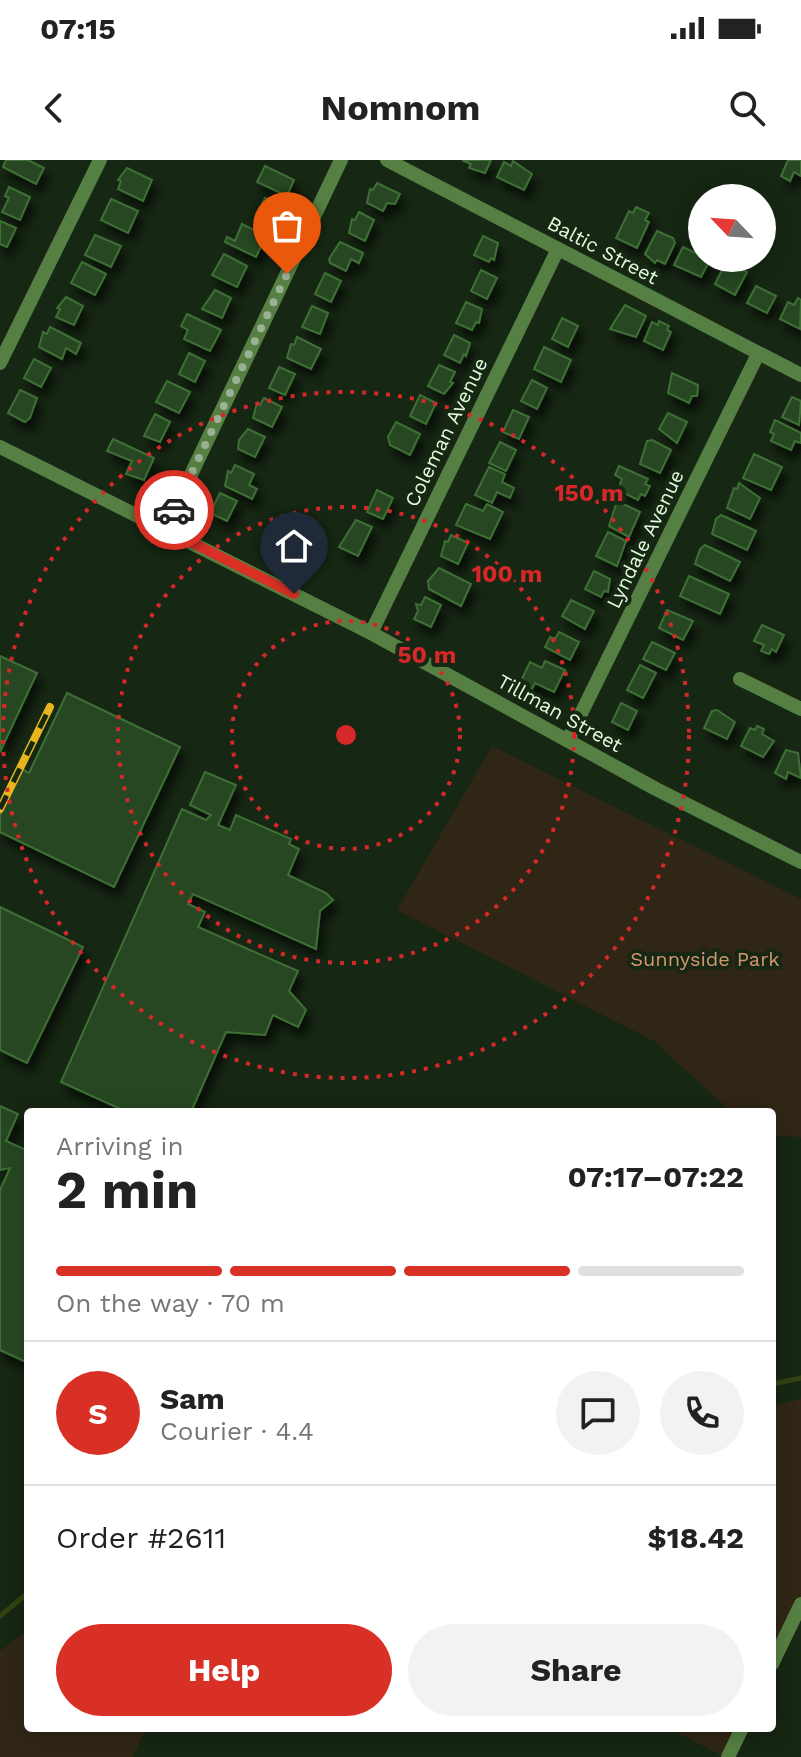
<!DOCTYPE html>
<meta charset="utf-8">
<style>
body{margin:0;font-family:"Work Sans",sans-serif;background:#f2f2f2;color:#222;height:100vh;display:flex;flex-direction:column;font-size:30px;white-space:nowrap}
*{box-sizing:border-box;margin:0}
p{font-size:26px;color:#767676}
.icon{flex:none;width:44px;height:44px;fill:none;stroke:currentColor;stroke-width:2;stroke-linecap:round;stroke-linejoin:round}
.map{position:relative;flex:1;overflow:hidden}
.panel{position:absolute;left:24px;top:948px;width:752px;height:624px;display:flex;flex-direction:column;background:#fff;border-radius:8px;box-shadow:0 4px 20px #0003}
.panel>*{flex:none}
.needle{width:52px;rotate:295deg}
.tools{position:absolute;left:688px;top:24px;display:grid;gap:16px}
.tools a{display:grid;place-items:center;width:88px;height:88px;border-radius:50%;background:#fff;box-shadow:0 4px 20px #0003;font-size:40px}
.pin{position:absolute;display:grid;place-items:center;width:68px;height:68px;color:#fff;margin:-82px -34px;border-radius:50% 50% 50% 0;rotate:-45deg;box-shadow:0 0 8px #0007}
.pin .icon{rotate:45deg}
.courier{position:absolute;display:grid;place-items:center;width:80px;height:80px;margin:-40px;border:6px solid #d93025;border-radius:50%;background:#fff;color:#222;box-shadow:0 2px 10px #0007}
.overview em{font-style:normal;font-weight:700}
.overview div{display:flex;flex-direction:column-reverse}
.overview{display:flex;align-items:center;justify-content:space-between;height:136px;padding:0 32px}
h1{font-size:52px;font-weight:700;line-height:60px}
.bar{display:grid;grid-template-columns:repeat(4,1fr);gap:12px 8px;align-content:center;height:96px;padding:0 32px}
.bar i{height:10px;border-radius:6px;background:#e0e0e0}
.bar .selected{background:#d93025}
.bar p{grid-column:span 4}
.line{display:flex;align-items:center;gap:20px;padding:0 32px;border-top:2px solid #e0e0e0}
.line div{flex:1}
.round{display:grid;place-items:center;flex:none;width:84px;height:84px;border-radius:42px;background:#f2f2f2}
.cta{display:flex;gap:16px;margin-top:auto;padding:16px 32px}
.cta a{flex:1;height:92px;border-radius:48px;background:#d93025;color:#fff;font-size:32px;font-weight:700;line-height:92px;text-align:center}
.cta a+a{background:#f2f2f2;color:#222}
.status{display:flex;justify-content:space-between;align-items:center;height:56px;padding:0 40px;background:#fff;direction:ltr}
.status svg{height:22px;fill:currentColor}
header{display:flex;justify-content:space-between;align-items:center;height:104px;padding:0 32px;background:#fff;font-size:36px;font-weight:700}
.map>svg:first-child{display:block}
</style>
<div class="status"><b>07:15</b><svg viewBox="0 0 49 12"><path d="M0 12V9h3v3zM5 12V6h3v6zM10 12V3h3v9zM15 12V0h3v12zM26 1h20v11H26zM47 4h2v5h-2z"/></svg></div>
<header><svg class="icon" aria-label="back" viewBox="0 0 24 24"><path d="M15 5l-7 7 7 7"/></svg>Nomnom<svg class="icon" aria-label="search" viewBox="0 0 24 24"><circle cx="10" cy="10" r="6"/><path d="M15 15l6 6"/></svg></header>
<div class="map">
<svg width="801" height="1597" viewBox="0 0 801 1597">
<defs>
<filter id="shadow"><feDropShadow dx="5" dy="9" stdDeviation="4" flood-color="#0009"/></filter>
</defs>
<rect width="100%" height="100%" fill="#162713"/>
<!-- green -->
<g fill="#302616">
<path d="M492 586 801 739V977L772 976V952H731L654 881 397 750Z"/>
<path d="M801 1239V1444L772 1504V1246Z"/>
<path d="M28 1470V1568H146L133 1597H0V1491Z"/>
<path d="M668 1568H742L724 1597Z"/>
</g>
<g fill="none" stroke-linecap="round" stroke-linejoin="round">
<!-- stream -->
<g stroke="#334211" stroke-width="5">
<path d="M772 1224 801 1218"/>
<path d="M0 1456 28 1433"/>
</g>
</g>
<!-- building -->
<g fill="#264621" stroke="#3e6f35" stroke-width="2" filter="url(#shadow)">
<path d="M6 0H28L44 8 36 24 3 7Z"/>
<path d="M462 0H491L485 13 469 8 471 4Z"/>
<path d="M788 0H801V16L794 12 790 21 781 16Z"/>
<path d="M513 1 532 14 524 30 497 17 504 2 511 6Z"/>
<path d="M265 6 294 20 287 36 257 22Z"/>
<path d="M127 8 152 20 143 41 118 29 121 21 118 20Z"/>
<path d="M377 23 400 34 395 44 387 43 383 51 367 43 370 29 373 30Z"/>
<path d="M9 27 30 37 20 60 2 52 9 38 5 36Z"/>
<path d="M265 38 281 45 271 66 255 58Z"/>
<path d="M111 39 138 51 128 73 101 60Z"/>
<path d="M636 47 649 53 645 60 649 62 637 88 616 78 629 51 633 53Z"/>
<path d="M359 52 374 60 365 81 349 73 352 59 355 60Z"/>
<path d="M0 61 16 68 7 87 0 84Z"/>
<path d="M242 64 266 76 256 97 225 82 227 77 235 81Z"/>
<path d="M657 71 673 78 675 83 665 104 657 100 655 103 645 94Z"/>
<path d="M95 75 121 86 111 107 85 95Z"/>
<path d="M483 76 498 83 494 100 491 98 489 102 474 95Z"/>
<path d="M340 82 363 93 359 103 351 99 346 111 330 103 329 99Z"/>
<path d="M683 87 710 100 701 117 674 105Z"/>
<path d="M224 94 247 106 237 127 212 115Z"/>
<path d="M82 102 106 114 95 135 71 123Z"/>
<path d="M726 102 747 112 735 135 715 124Z"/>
<path d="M481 110 497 118 487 139 471 131Z"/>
<path d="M325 113 341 121 331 142 315 134Z"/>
<path d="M756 126 776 136 767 153 747 143Z"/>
<path d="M215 130 231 138 222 158 202 149Z"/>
<path d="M66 137 83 146 74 165 56 157 60 149 57 148Z"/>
<path d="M798 138 801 140 800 169 780 159 788 142 794 145Z"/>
<path d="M466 142 482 149 479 163 476 162 472 170 456 163Z"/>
<path d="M625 145 646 156 636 177 610 169Z"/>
<path d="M312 146 328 153 320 174 302 167Z"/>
<path d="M187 154 221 170 210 191 184 179 188 170 181 166Z"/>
<path d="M562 158 578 166 568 187 552 179Z"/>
<path d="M659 161 669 166 667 170 671 172 663 190 644 181 652 162 658 165Z"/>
<path d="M50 167 81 183 76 194 66 188 62 199 39 187 43 172 47 174Z"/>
<path d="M454 175 470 183 466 196 464 194 460 203 444 195Z"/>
<path d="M297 177 321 189 311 209 287 198 291 184 294 185Z"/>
<path d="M544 187 571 200 561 222 534 209Z"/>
<path d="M189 193 205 201 195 222 179 214Z"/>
<path d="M34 199 51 208 41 227 24 218Z"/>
<path d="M439 205 455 212 450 222 453 223 444 234 428 226Z"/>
<path d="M279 207 295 214 285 235 269 228Z"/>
<path d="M672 213 698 225 697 236H692L689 243 668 233Z"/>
<path d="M532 220 547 228 537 249 521 241Z"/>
<path d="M167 221 190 232 179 253 156 242Z"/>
<path d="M20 230 37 238 30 258 25 262 8 253Z"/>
<path d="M420 235 436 243 426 264 410 256Z"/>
<path d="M792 237 801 241 799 265 782 257Z"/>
<path d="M264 238 282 247 272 267 253 258 257 243 260 245Z"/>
<path d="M513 250 529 257 519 279 503 272Z"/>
<path d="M668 253 687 262 677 283 659 269Z"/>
<path d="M155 254 170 262 160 282 144 276Z"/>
<path d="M775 260 801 273V283L795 281 791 290 771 281 774 274 770 272Z"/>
<path d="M396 262 420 274 410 295 390 285 388 277Z"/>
<path d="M248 269 265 277 255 297 238 289 239 280Z"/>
<path d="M113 279 154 298 144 320 126 314 132 301 107 291Z"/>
<path d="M652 280 671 290 660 313 640 304 647 281Z"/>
<path d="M500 282 516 290 506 311 489 303Z"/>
<path d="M754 294 782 307 771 330 743 318Z"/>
<path d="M235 305 254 314 249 325 257 329 252 339 225 326 228 311 231 313Z"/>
<path d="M619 306 648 319 645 324 650 326 645 336 641 334 638 340 618 330 622 319 615 315Z"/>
<path d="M489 307 505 314 502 322 514 328 510 338 497 332 492 343 475 335Z"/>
<path d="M739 323 760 338 750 359 727 348 734 328 737 329Z"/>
<path d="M377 330 393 338 383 359 367 352Z"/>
<path d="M220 333 237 341 227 361 210 353Z"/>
<path d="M617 341 640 352 629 377 609 366Z"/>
<path d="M466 344 483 351 487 344 503 352 490 379 456 365Z"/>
<path d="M721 355 756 371 747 390 712 374 716 359Z"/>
<path d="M356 360 372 367 358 396 339 387Z"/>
<path d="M608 372 626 381 617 406 596 396Z"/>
<path d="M451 375 468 383 458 404 441 396 445 381 448 382Z"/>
<path d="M705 385 740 402 730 421 695 404 700 389Z"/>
<path d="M439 408 471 424 461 446 429 429 428 421Z"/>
<path d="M594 411 610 419 608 432 604 431 601 437 585 429Z"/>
<path d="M689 416 729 434 720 454 680 436Z"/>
<path d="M425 437 441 445 431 467 414 459 418 451 416 444 421 445Z"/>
<path d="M571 440 594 451 585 469 562 456Z"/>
<path d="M667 450 693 461 683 480 659 468Z"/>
<path d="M762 465 784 475 776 492 772 489 769 494 761 491 764 485 754 481Z"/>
<path d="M559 472 579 482 570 500 545 487 550 477 555 479Z"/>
<path d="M652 482 675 493 666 510 643 499Z"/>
<path d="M0 496 37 513 0 592Z"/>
<path d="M545 501 565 510 554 532 535 523 531 531 519 525 530 502 542 508Z"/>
<path d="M640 505 656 513 643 538 627 530Z"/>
<path d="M67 533 180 587 114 727 0 672V655L22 609 29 613Z"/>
<path d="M621 543 637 551 628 570 612 562Z"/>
<path d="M717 550 735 562 727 579 704 568 712 551Z"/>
<path d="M757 566 764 569 762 574 774 581 763 597 741 586 750 568 755 570Z"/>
<path d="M786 590 798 593 801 618 788 612 786 619 775 613Z"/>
<path d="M205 612 236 625 218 665 230 670 236 655 291 679 289 684 299 689 288 715 326 733 333 740 320 751 316 789 193 734 188 744 205 752 198 767 298 811 289 831 306 850 298 867 273 855 265 875 226 872 191 952H127L61 922 182 649 206 660 211 655 190 645Z"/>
<path d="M0 747 83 787 27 903 0 890Z"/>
<path d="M0 946 18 954 6 981 28 991V1203L0 1190V1030L10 1008 0 1010Z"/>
</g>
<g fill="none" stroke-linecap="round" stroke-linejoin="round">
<!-- street -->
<g stroke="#568043" stroke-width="14">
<path d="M387 0 801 215"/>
<path d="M0 203 100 0"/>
<path d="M0 287 371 473 656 629 801 702"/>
<path d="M165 369 341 0"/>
<path d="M371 473 558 89"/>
<path d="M740 519 801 549"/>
<path d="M568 580 758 194"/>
<path d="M772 1504 801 1444"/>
<path d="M728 1597 742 1568"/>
</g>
<defs>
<path id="rail" d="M0 649 50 547"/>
</defs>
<!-- rail casing -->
<use href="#rail" stroke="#e6b51d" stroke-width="8"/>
<!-- rail -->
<use href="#rail" stroke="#162713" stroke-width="5" stroke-dasharray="15" stroke-linecap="butt"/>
</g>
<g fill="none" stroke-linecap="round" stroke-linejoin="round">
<!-- done -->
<path stroke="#9bb196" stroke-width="8" stroke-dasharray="0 14.4" d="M174 350 287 114"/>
<!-- route -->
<path stroke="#d93025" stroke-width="10" d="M174 350 165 369 294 434"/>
</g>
<!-- distance rings -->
<g fill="none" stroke="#d62828" stroke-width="4" stroke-dasharray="4 8">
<circle cx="346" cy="575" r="114"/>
<circle cx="346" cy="575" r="228"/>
<circle cx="346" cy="575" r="343"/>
</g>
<g text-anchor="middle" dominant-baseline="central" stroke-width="8" stroke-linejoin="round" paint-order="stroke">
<!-- street labels -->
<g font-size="20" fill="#e3fbdc" stroke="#162713">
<text transform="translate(603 90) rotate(28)">Baltic Street</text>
<text transform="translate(446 272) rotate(-64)">Coleman Avenue</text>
<text transform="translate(645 379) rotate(-64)">Lyndale Avenue</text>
<text transform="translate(560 553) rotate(29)">Tillman Street</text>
</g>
<!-- park labels -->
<g font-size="20" fill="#d4986f" stroke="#162713">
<text x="705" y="799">Sunnyside Park</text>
</g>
</g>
<circle cx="346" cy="575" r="12" fill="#d62828" stroke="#162713" stroke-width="4"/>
<g font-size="24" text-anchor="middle" font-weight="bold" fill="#d62828" stroke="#162713" stroke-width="8" stroke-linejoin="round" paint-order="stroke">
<text x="589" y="341">150 m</text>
<text x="507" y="422">100 m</text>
<text x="427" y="503">50 m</text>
</g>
</svg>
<div class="tools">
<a><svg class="needle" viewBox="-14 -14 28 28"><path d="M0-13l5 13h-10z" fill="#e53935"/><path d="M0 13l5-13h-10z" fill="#767676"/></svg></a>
</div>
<div class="pin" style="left:287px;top:114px;background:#ea580c"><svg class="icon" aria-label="bag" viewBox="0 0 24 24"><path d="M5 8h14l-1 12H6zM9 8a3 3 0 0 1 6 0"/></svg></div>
<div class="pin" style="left:294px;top:434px;background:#1f2937"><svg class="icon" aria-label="home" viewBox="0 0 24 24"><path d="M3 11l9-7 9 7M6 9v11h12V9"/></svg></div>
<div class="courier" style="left:174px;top:350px"><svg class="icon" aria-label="car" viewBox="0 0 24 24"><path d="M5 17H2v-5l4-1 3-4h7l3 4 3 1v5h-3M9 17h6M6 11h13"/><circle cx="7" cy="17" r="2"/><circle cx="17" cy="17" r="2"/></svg></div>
<section class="panel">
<div class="overview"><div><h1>2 min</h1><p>Arriving in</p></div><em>07:17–07:22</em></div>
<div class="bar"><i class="selected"></i><i class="selected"></i><i class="selected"></i><i></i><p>On the way · 70 m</p></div>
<div class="line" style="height:144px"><b class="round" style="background:#d93025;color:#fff">S</b><div><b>Sam</b><p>Courier · 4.4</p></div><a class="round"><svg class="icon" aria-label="chat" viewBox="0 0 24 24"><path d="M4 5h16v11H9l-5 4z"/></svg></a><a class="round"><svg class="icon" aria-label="phone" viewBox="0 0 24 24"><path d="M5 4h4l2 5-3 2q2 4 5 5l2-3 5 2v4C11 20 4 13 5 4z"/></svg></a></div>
<div class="line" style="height:104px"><div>Order #2611</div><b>$18.42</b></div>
<div class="cta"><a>Help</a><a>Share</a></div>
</section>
</div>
